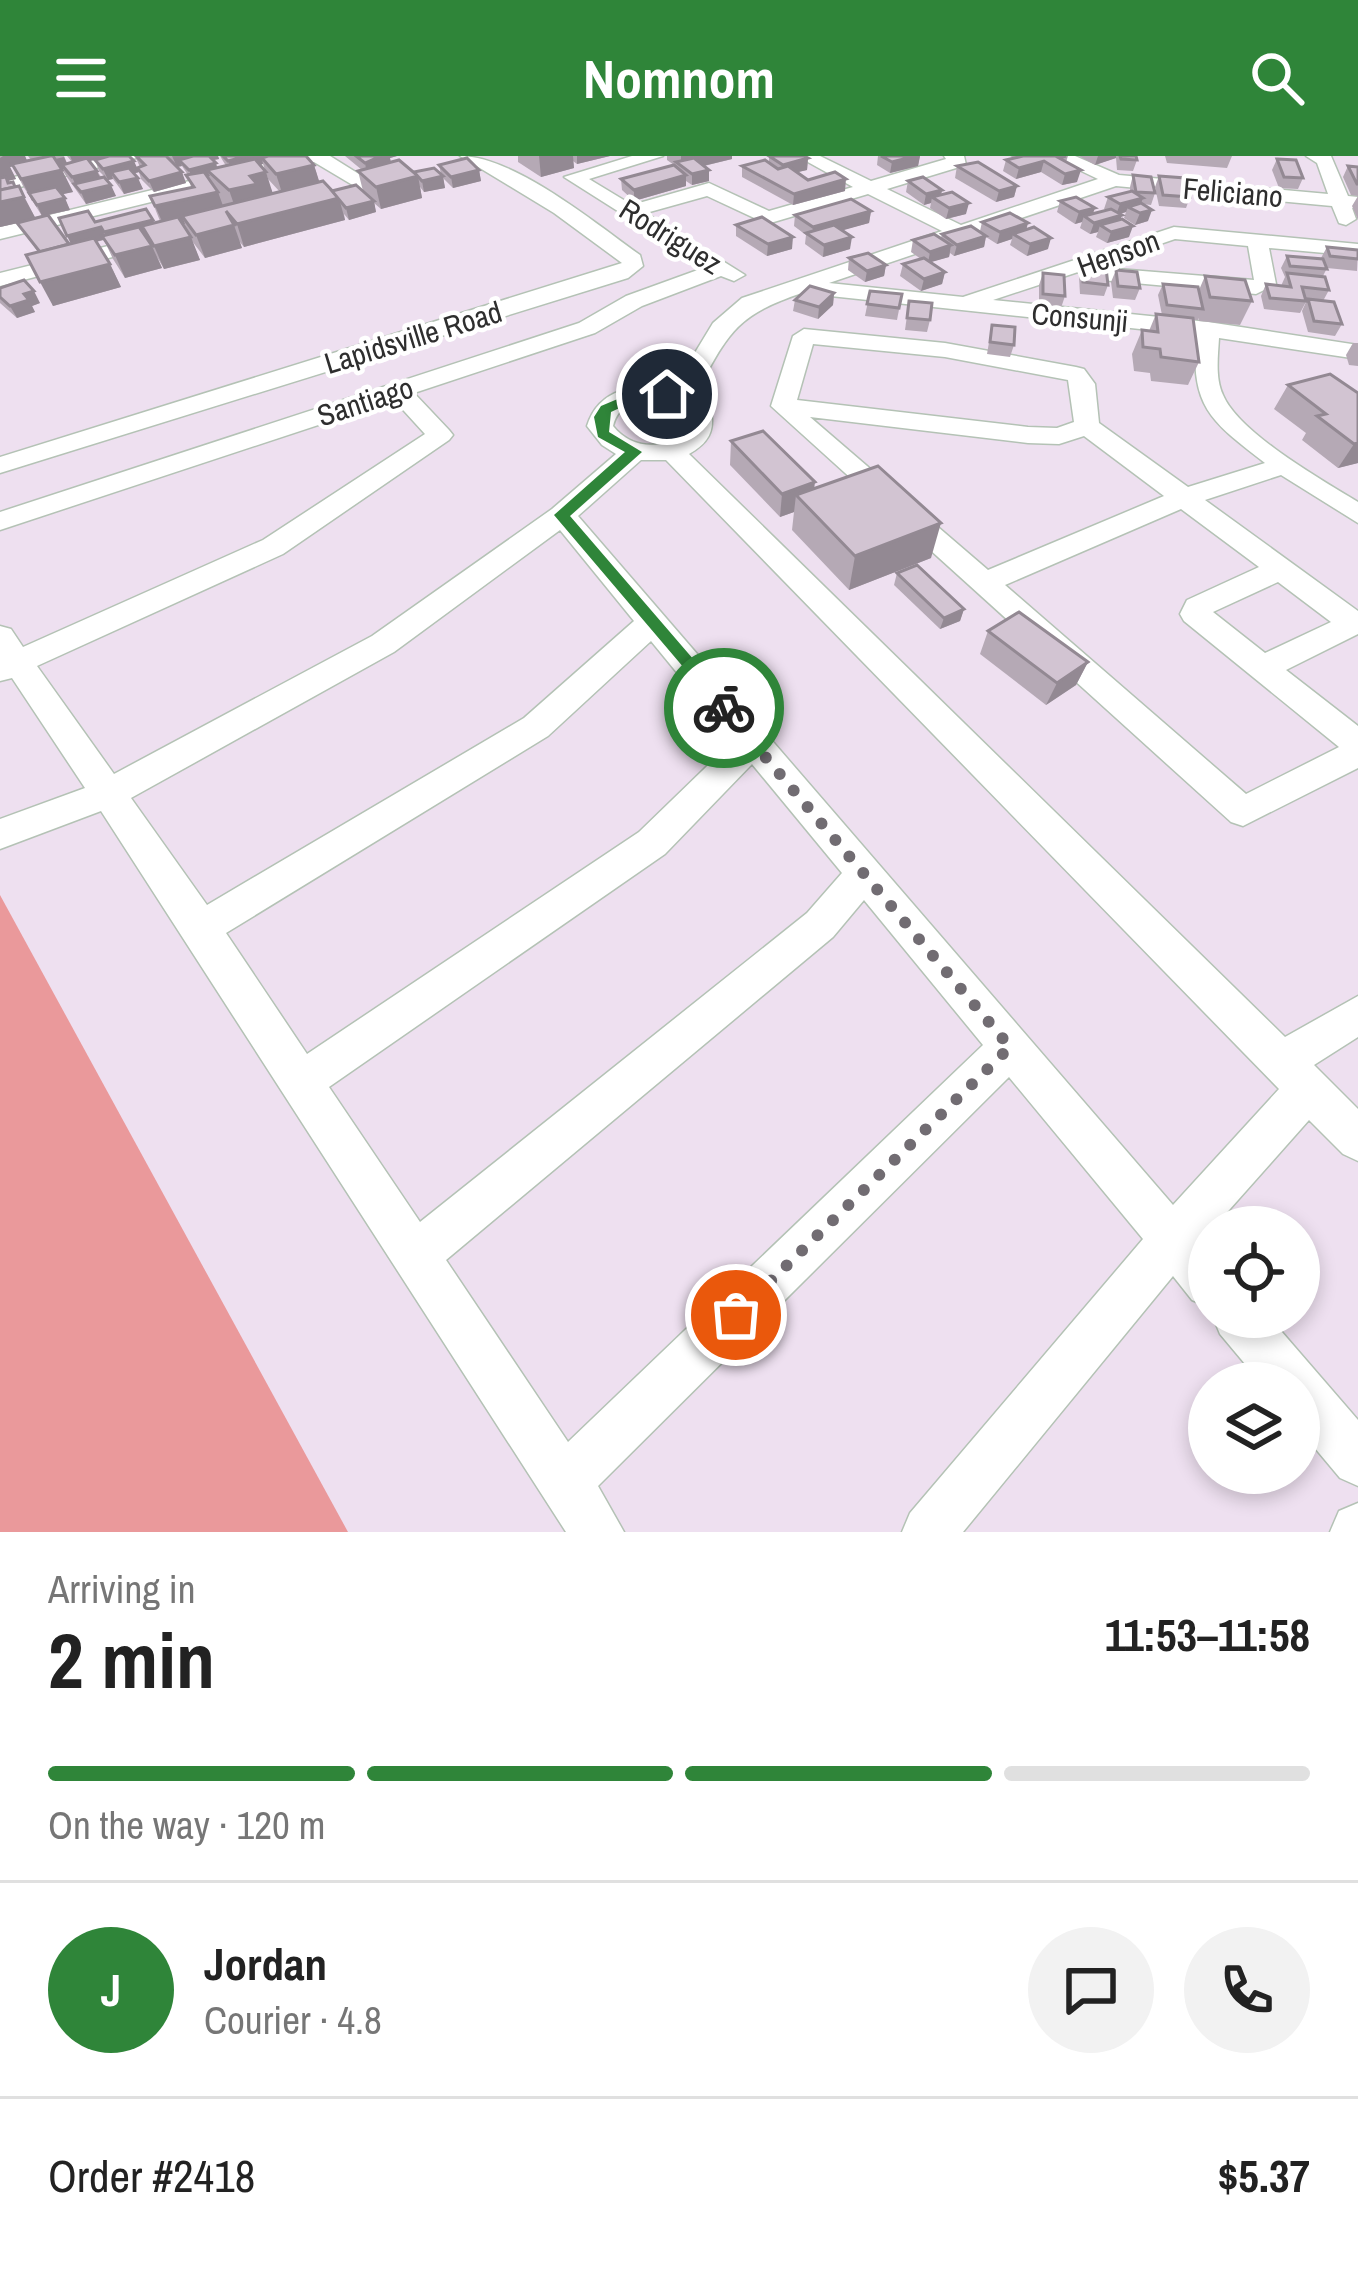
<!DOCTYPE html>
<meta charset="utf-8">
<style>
body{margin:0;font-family:"Archivo Narrow",sans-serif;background:#f2f2f2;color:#222;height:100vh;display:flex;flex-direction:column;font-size:45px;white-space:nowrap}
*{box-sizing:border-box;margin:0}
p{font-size:39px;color:#767676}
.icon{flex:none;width:66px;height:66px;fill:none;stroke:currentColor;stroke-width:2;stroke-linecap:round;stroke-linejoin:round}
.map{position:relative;height:1376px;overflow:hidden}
.side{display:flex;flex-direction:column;background:#fff;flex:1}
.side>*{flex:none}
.fabs{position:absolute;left:1188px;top:1050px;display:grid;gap:24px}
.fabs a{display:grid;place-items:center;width:132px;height:132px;border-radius:50%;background:#fff;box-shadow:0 6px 18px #0003;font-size:60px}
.pin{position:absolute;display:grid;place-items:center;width:102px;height:102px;color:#fff;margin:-51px;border:6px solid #fff;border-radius:50%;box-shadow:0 3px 12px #0007}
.courier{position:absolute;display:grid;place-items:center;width:120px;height:120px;margin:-60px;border:9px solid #2f8539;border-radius:50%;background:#fff;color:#222;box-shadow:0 3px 15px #0007}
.summary em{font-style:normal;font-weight:700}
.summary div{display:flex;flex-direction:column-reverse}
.summary{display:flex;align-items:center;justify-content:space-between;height:204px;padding:0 48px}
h1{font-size:78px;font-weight:700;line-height:90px}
.bar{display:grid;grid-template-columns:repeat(4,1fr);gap:18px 12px;align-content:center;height:144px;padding:0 48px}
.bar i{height:15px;border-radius:9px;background:#e0e0e0}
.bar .current{background:#2f8539}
.bar p{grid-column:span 4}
.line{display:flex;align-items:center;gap:30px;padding:0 48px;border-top:3px solid #e0e0e0}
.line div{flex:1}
.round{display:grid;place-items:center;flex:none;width:126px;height:126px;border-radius:63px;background:#f2f2f2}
header{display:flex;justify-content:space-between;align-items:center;height:156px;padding:0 48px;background:#2f8539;color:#fff;font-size:54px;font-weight:700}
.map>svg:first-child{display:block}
</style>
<header><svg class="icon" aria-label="menu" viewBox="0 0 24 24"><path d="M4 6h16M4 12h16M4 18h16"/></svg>Nomnom<svg class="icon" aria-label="search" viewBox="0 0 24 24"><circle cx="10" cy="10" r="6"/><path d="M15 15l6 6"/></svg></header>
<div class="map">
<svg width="1358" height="1376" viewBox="0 0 1358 1376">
<rect width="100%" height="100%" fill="#eee0f0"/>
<!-- green -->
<path fill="#ea999b" d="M0 739 348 1376H0Z"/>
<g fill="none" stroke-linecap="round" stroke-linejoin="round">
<defs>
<g id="street">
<path d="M110 0H144L0 36V24Z"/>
<path d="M292 0H330L378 30 361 34 314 6 0 83V71Z"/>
<path d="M460 0C514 0 595 67 640 99L643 110 628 122 0 317V301L622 107 554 57Z"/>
<path d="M632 0H663L589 23 632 49 709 27 769 55 853 31 797 0H820L871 25 946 3 944 0H964L966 9 887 33 961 69 1098 23 1050 0H1075L1119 19 1328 38 1317 7 1306 0H1331L1348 40 1358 41V53L1352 52 1356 63 1346 69 1339 67 1332 50 1116 30 829 127 963 141 1174 71 1358 88V100L1269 92 1276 128 1256 138 1090 123 1082 122 1081 115 993 144 1208 166 1358 189V203L1219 182C1218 200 1215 222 1223 239 1239 277 1322 324 1358 346V367L1281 319 1205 344 1358 455V478L1286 514 1358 570V612L1243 670 1231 666 771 250 793 180 804 173 945 187 1076 211 1084 213 1095 228 1099 267 1188 331 1265 307C1209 264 1191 251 1196 179L802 137C733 160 728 179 694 240L711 254C715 276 708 287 689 298L1285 881 1358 840V881L1314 909 1358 953V1005L1343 998 1309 964 1214 1071H1209L1203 1084 1209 1091V1151L1192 1144 1173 1120 963 1376H902L910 1357 1143 1083 1009 921 598 1330 624 1376H566L101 655 0 693V663L85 632 12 522 0 525V470L11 473 23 491 263 384 425 278 394 244 0 374V356L579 167 626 140 706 111 564 21ZM868 38 942 75 742 142 713 167 673 233C638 227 599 231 587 270L602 289 616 298 552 353 372 480 114 618 37 510 283 398 449 284 453 279 449 274 414 237 595 177 642 150 721 120 734 125 745 119 646 57 707 40 767 68ZM1175 83 1248 90 1254 124 1093 111ZM813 188 945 201 1068 224 1074 266 1057 272 1028 271 797 244ZM653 244 687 257 685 278C661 294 631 293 613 270 618 249 634 246 653 244ZM810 261 1028 287 1059 288 1084 280 1164 340 988 414ZM641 304H666L1279 933 1173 1049 578 360ZM1181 353 1259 411 1187 444 1180 458 1184 465 1339 591 1246 638 1005 429ZM560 374 634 465 524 562 207 749 131 642 394 496ZM1278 426 1331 466 1265 497 1213 456ZM651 485 733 585 639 676 307 898 226 777 548 580ZM752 608 842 717 807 757 420 1066 329 931 665 698ZM864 744 983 889 568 1286 446 1104 833 781Z"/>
<path d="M156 78 166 84 163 88 0 130V117Z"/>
<path d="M1213 1161H1269L1358 1264V1330L1340 1322 1299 1273V1227H1261L1220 1178Z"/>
<path d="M1358 1347V1376H1330L1339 1355Z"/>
</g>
</defs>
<!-- street casing -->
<use href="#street" stroke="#b4c2b5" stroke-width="3"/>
<!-- street -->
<use href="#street" fill="#fff" fill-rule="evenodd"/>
</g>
<!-- wall -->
<g fill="#b5a9b5" fill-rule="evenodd">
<path d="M0 0H25L27 5 31 4 28 0H64L67 7 72 6 67 0H106L137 12 140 11 135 0H218L219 3 213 4 217 12 226 10 220 0H306L314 9 319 26 332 35H363L358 15 362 14 345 0H397L390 2 391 7 414 17 441 18 439 9 479 14 481 25 453 32 443 22 445 32 424 36 420 31 422 42 381 53 374 47 376 56 349 64 344 58 345 64 244 91 239 85 242 92 205 102 192 85 200 104 164 113 157 101 162 112 125 122 113 103 104 84 96 86 110 108 121 131 53 150 38 96 18 67 0 71ZM95 4 99 15 108 24 113 23 124 38 143 33 134 18 139 16 141 23 154 36 186 27 177 11 182 10 188 19 191 31 150 40 160 65 154 67 153 64 95 66 69 88 48 59 70 54 62 38 73 36 62 14 86 48 116 40 89 5ZM263 8 268 23 280 36 273 38 260 9ZM13 10 23 30 42 60 35 62 19 30 8 27 7 25 16 23 10 11Z"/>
<path d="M518 0H610L577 8 573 5 574 12 541 21 518 6Z"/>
<path d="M667 0H732V3L704 10 709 14V25L692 29 686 25V30L634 45 622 34 621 23 674 9 667 4Z"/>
<path d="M769 0 808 2 807 14 797 16 808 24 845 35 793 49 742 21V10L769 7Z"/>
<path d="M878 0H920L918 10 890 17 877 9Z"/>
<path d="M1010 0H1068L1066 6 1077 26 1062 29 1041 16 1016 23 1003 15 1006 4 1014 2Z"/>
<path d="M1079 0H1136L1137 4 1133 15 1117 14 1116 2 1095 9Z"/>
<path d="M1165 0H1232L1227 12 1167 7Z"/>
<path d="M1277 3 1303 22 1298 33 1279 32 1272 14Z"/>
<path d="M957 10 1017 30 1014 41 996 46 955 22Z"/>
<path d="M1348 10 1358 11V64L1352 50 1358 40 1351 39 1343 21Z"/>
<path d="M1133 19 1155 37 1151 49 1142 48 1148 65 1135 69 1124 62 1126 56 1120 58V64L1129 81 1107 87 1096 81 1098 76 1090 78 1080 72 1082 66 1075 68 1057 56 1060 45 1093 58 1107 54 1104 53 1108 41 1130 36V31Z"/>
<path d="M1159 20 1190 41 1186 52 1159 50 1155 31Z"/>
<path d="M908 25 942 34 941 38 966 58 946 63 930 52 931 47 924 49 906 36Z"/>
<path d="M871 55 869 67 842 74 850 93 823 101 805 88 806 79 794 70 795 59Z"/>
<path d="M982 66 1026 74 1048 93 1027 100 1010 89 1012 83 997 88 986 81 984 91 954 100 950 97 949 101 930 106 945 116 942 128 921 135 900 120 903 108 921 103 911 96 913 84 941 82 942 78 980 75Z"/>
<path d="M736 69 792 93 767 100 736 80Z"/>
<path d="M1327 91 1358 94 1357 115 1327 112 1323 120 1329 134 1323 145 1342 168 1335 180 1308 176 1302 155 1307 144 1300 157 1264 153 1261 140 1266 128 1281 130 1285 121 1281 112 1287 100 1321 102Z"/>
<path d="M849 102 886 109 884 120 865 126 848 114Z"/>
<path d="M1083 110 1108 129 1104 140 1080 138 1079 121Z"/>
<path d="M1116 114 1140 132 1135 144 1113 142 1111 126Z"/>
<path d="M1043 117 1065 140 1061 152 1039 150V129Z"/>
<path d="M1205 120 1252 145 1240 169 1199 165V162L1198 164H1193L1199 206 1188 229 1151 225 1150 217 1134 215 1132 198 1142 174 1149 175 1156 158 1162 159 1158 139 1163 128 1199 134Z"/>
<path d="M0 132 40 147 32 150 35 156 17 162 0 147Z"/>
<path d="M870 135 902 138 897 164 865 160Z"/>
<path d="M834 137 833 149 818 163 793 155 795 144Z"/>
<path d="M909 145 930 164 927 176 905 174Z"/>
<path d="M992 169 1014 189 1010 201 987 198Z"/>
<path d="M1353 187H1358V210L1349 209 1346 199Z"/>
<path d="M1288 229 1358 237V307L1338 312 1302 284 1306 277 1274 253Z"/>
<path d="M731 285 814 333 931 402 849 434 792 374 794 356 780 361 730 309Z"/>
<path d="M897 417 964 453 960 465 940 473 894 429Z"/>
<path d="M988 475 1088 506 1076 529 1046 549 980 498Z"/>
</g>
<!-- shaded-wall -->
<g fill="#938993">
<path d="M3 0H25L28 7 10 11 16 23 0 27V2Z"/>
<path d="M70 0H106V1L74 9Z"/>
<path d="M172 0H218L219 3 185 9 179 4 182 10 177 11Z"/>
<path d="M247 0H268L262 2 263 8 232 16 228 5Z"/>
<path d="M381 0H397L390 2 391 8 367 18 365 7Z"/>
<path d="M539 0H573L574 12 541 21Z"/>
<path d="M577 0H610L577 8Z"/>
<path d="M681 0H732V3L686 14 681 10Z"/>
<path d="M915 0H920L918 10 890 17 892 6Z"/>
<path d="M1098 0H1116V2L1095 9Z"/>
<path d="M64 1 69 12 62 9 64 13 60 14H62L73 36 32 45 21 23 37 7Z"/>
<path d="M808 2 807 14 782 20 783 9Z"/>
<path d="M134 5 139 16 116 22 111 16 113 23 108 24 103 13Z"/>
<path d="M1044 5 1041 16 1016 23 1019 12Z"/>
<path d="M216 7 219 18 207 14 210 20 193 25 189 14Z"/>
<path d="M314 9 321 31 283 40 276 18Z"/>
<path d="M479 14 481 25 453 32 451 21Z"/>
<path d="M709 14V25L692 29V18Z"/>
<path d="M1081 14 1077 26 1062 29 1065 18Z"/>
<path d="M97 15 102 26 77 32 72 21Z"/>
<path d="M182 16 186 27 154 36 149 25Z"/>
<path d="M266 16 273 38 237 57 229 34 250 20Z"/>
<path d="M686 19V30L634 45V34Z"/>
<path d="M418 20 422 42 381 53 376 31Z"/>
<path d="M443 20 445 32 424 36 422 25Z"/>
<path d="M138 22 143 33 124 38 119 26Z"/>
<path d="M846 23 845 35 793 49 794 38Z"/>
<path d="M111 29 116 40 86 48 81 36Z"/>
<path d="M1017 30 1014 41 996 46 999 35Z"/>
<path d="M942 34 940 45 932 41 931 47 924 49 926 38Z"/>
<path d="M218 36 226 58 182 60 185 68 165 72 155 50Z"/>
<path d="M24 41 36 63 0 71V45Z"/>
<path d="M65 42 70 54 42 60 37 49Z"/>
<path d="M339 42 345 64 244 91 237 68Z"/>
<path d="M1143 42 1139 53 1128 51 1126 56 1116 59 1120 48Z"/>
<path d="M374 45 376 56 349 64 346 52Z"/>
<path d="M969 47 966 58 946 63 949 52Z"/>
<path d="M1095 52 1091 63 1084 60 1082 66 1075 68 1079 56Z"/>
<path d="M1152 54 1148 65 1135 69 1140 57Z"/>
<path d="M871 55 869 67 812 83 813 71Z"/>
<path d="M1122 59 1118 71 1100 69 1098 76 1090 78 1094 67Z"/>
<path d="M153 64 158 75 142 70 146 78 109 87 104 76Z"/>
<path d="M1028 67 1025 79 1013 78 1012 83 997 88 1000 76Z"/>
<path d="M234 69 242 92 205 102 196 79Z"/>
<path d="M1133 70 1129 81 1107 87 1111 76Z"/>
<path d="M101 71 106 83 73 92 67 80Z"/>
<path d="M986 80 984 91 954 100 957 89Z"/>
<path d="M191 81 200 104 164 113 154 90Z"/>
<path d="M793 81 792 93 767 100 768 88Z"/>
<path d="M852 81 850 93 823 101 824 89Z"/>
<path d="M1051 82 1048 93 1027 100 1030 88Z"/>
<path d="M951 89 949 101 928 107 930 96Z"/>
<path d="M152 90 162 112 125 122 115 99Z"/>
<path d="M110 108 121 131 53 150 40 126Z"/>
<path d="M886 109 884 120 865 126 867 115Z"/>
<path d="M945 116 942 128 921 135 924 123Z"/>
<path d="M34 135 40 147 32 150 35 156 17 162 10 150 24 138Z"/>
<path d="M834 137 833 149 818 163 819 151Z"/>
<path d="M1358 287V307L1338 312 1354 288Z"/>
<path d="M815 326 812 350 796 339 794 356 780 361 782 338Z"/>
<path d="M941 367 931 402 849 434 855 400Z"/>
<path d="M964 453 960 465 940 473 944 462Z"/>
<path d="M1088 506 1076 529 1046 549 1057 527Z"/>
</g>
<!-- building -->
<g fill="#d2c4d2" stroke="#938993" stroke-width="3">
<path d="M50 0H53L62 14 21 23 12 8Z"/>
<path d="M109 0H129L134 5 103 13 95 4Z"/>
<path d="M136 0H166L182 16 149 25 137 12 145 9Z"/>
<path d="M193 0H209L216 7 189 14 179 4Z"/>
<path d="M223 0H247L228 5Z"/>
<path d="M268 0H306L314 9 276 18 262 2Z"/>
<path d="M356 0H381L365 7Z"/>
<path d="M769 0H804L808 2 783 9Z"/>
<path d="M881 0H915L892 6Z"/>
<path d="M1023 0H1066L1059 2 1081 14 1065 18 1044 5 1019 12 1006 4Z"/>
<path d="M1120 0H1136L1137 4 1121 3Z"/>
<path d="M87 2 97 15 72 21 62 9Z"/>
<path d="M467 2 479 14 451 21 439 9Z"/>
<path d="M694 2 709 14 692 18 676 6Z"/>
<path d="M255 3 266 16 250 20 257 28 229 34 207 14Z"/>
<path d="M1277 3 1296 4 1303 22 1284 21Z"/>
<path d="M399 4 418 20 376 31 358 15Z"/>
<path d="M765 4 778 13 788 10 808 24 835 16 846 23 794 38 742 10Z"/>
<path d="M978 6 1017 30 999 35 957 10Z"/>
<path d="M674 9 686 19 634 34 621 23Z"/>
<path d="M1348 10 1358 11V28H1357Z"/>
<path d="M129 12 138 22 119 26 111 16Z"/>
<path d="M434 12 443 20 422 25 414 16Z"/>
<path d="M204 16 218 36 155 50 150 40 194 31 186 19Z"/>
<path d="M1133 19 1151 21 1155 37 1136 36Z"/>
<path d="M1159 20 1185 22 1190 41 1163 39Z"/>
<path d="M6 21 8 27 13 26 15 31 0 34V22Z"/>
<path d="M104 21 111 29 81 36 74 28Z"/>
<path d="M923 21 942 34 926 38 908 25Z"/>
<path d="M323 25 339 42 237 68 226 55 234 69 196 79 182 60Z"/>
<path d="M356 29 374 45 346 52 332 35Z"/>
<path d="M19 30 24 41 0 46V34Z"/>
<path d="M56 31 65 42 37 49 29 37Z"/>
<path d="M1132 35 1143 42 1120 48 1108 41Z"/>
<path d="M952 36 969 47 949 52 932 41Z"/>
<path d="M1076 41 1095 52 1079 56 1060 45Z"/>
<path d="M851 43 871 55 813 71 795 59Z"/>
<path d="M1141 47 1152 54 1140 57 1128 51Z"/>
<path d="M146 53 153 64 104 76 101 71 67 80 59 62 88 55 95 66Z"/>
<path d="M1111 53 1122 59 1094 67 1084 60Z"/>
<path d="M1010 57 1028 67 1000 76 982 66Z"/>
<path d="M48 59 69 88 40 96 17 67Z"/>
<path d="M178 61 191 81 154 90 142 70Z"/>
<path d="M762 61 793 81 768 88 736 69Z"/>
<path d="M1122 63 1133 70 1111 76 1100 69Z"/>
<path d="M834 69 852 81 824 89 806 77Z"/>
<path d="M971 70 986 80 957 89 942 78Z"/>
<path d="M139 71 152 90 115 99 102 80Z"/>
<path d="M1034 71 1051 82 1030 88 1013 78Z"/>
<path d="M934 78 951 89 930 96 913 84Z"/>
<path d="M94 82 110 108 40 126 26 99Z"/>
<path d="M1327 91 1358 94V103L1330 100Z"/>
<path d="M868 97 886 109 867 115 849 102Z"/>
<path d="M1287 100 1323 103 1327 113 1290 110Z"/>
<path d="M924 102 945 116 924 123 903 108Z"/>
<path d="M1083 110 1106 112 1108 129 1083 126Z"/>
<path d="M1116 114 1137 116 1140 132 1118 130Z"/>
<path d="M1043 117 1064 119 1065 140 1043 138Z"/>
<path d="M1287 117 1325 121 1329 134 1302 131 1306 145 1270 142 1266 128 1291 131Z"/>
<path d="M1205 120 1245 124 1252 145 1210 141Z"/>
<path d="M24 124 34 135 24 138 29 144 10 150 0 141V132Z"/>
<path d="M1163 128 1198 131 1203 153 1167 149Z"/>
<path d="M810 130 834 137 819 151 795 144Z"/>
<path d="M870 135 902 138 899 152 867 148Z"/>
<path d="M1308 143 1334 146 1342 168 1314 165Z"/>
<path d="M909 145 932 147 930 164 907 162Z"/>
<path d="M1156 158 1193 162 1199 206 1161 201 1160 193 1143 191 1142 174 1158 176Z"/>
<path d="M992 169 1015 171 1014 189 990 186Z"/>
<path d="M1330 218 1358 237V287L1354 288 1317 260 1326 258 1288 229Z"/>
<path d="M763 275 815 326 782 338 731 285Z"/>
<path d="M878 310 941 367 855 400 796 339Z"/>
<path d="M917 409 964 453 944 462 897 417Z"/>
<path d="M1019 456 1088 506 1057 527 988 475Z"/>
</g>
<!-- route -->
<path fill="#2f8539" d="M639 234 674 238 641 242 611 256 609 276 642 296 570 360 731 547V557L724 559 554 359 625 296 598 281 594 261 601 250Z"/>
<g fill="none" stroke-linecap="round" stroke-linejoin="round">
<!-- done -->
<path stroke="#716c72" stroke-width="12" stroke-dasharray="0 21.6" d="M724 552 1010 891 736 1159"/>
</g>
<g text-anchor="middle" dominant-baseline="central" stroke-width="9" stroke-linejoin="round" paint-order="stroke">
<!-- far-street labels -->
<g font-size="30" fill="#2e2e2e" stroke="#fff">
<text transform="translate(1233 36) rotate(5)">Feliciano</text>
<text transform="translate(671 80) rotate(32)">Rodriguez</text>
<text transform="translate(1118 97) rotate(-20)">Henson</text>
<text transform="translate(1080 161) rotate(5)">Consunji</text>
<text transform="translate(413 181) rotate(-17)">Lapidsville Road</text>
<text transform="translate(365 245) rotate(-18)">Santiago</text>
</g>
</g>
</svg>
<div class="fabs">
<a><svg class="icon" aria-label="locate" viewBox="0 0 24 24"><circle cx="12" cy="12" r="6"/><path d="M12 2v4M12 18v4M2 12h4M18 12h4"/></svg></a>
<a><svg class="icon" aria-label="layers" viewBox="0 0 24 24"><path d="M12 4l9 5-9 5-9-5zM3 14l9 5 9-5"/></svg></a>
</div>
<div class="pin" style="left:736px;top:1159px;background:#ea580c"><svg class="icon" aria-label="bag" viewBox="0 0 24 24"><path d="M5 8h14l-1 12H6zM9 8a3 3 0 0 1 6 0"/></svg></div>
<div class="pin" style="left:667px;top:238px;background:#1f2937"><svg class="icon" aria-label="home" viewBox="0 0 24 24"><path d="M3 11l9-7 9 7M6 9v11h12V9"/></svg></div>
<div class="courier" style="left:724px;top:552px"><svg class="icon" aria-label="bike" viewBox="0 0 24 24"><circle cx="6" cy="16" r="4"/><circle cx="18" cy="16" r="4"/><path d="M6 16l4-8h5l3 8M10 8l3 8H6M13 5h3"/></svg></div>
</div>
<section class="side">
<div class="summary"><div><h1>2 min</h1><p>Arriving in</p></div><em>11:53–11:58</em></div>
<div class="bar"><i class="current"></i><i class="current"></i><i class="current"></i><i></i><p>On the way · 120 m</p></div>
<div class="line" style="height:216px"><b class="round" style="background:#2f8539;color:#fff">J</b><div><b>Jordan</b><p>Courier · 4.8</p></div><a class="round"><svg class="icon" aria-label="chat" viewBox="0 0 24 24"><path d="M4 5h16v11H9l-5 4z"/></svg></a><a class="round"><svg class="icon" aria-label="phone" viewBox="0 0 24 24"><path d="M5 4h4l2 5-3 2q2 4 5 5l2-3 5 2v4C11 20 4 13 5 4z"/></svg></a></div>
<div class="line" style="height:156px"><div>Order #2418</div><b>$5.37</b></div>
</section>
